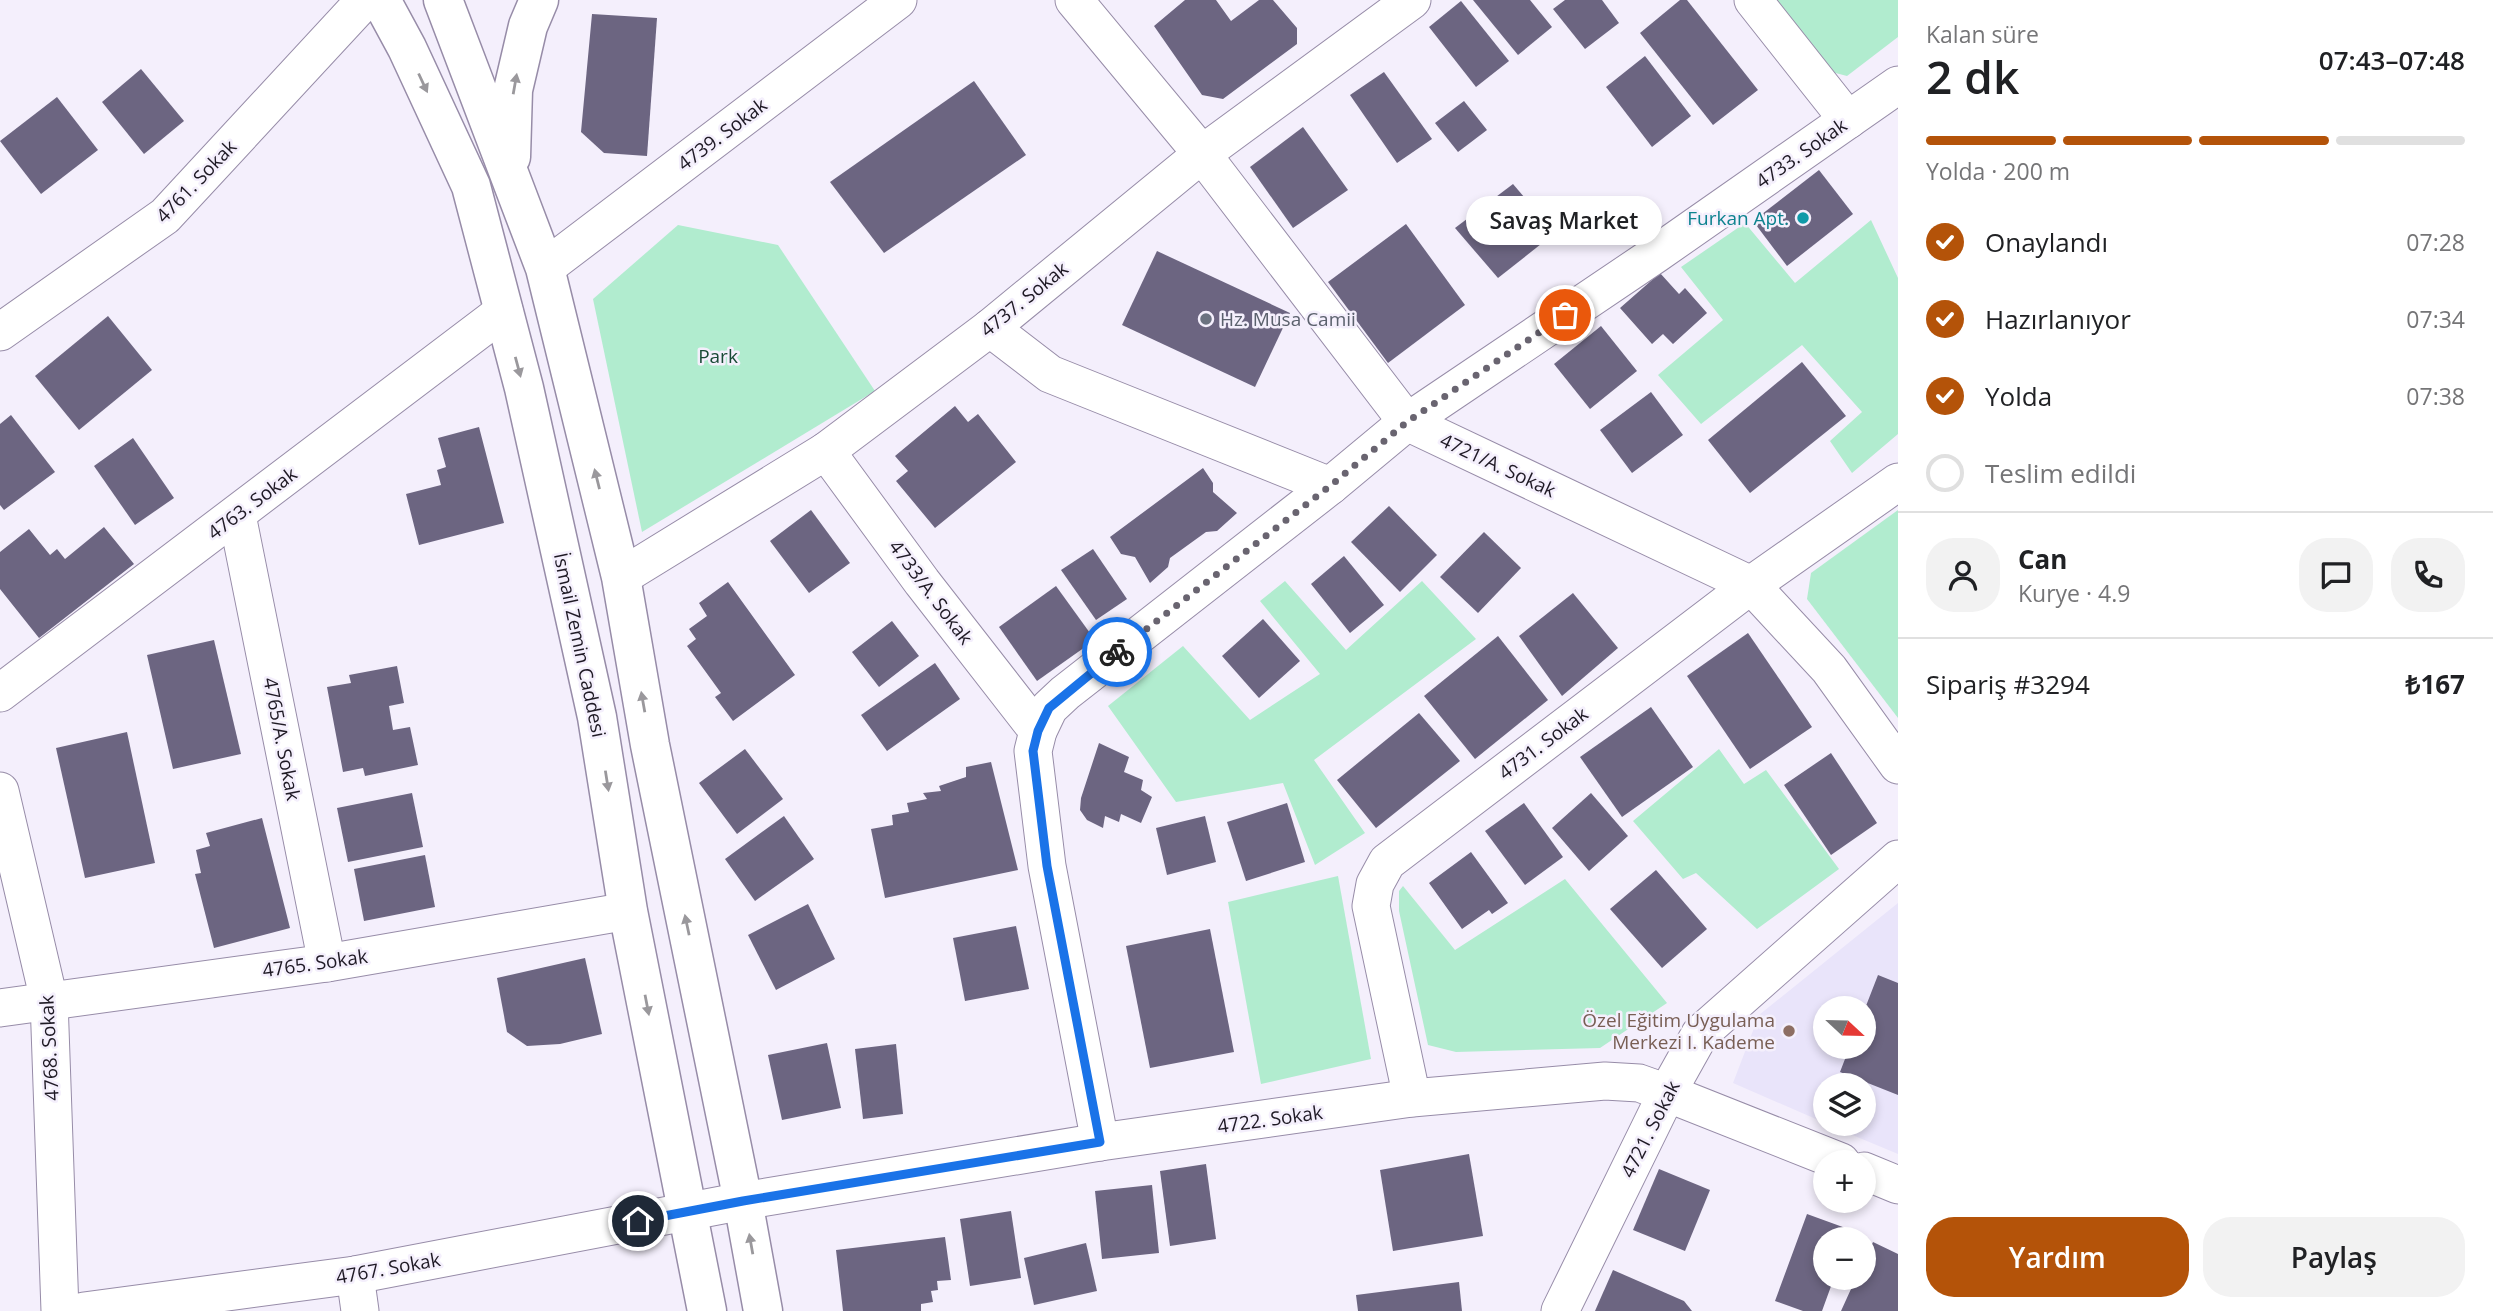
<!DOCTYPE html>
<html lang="tr">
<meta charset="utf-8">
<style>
body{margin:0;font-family:"Open Sans",sans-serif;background:#f2f2f2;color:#202124;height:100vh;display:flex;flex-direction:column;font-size:26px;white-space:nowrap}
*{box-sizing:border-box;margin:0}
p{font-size:23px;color:#757577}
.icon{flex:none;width:38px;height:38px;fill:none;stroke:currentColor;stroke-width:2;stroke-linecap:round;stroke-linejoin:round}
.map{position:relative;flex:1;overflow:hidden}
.drawer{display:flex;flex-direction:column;background:#fff;width:595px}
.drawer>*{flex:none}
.needle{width:46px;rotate:112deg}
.buttons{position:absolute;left:1813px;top:996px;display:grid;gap:14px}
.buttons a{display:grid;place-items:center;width:63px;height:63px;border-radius:50%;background:#fff;box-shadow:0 4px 10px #0003;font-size:35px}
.pin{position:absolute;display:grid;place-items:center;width:60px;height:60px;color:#fff;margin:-30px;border:4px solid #fff;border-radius:50%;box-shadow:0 2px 7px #0007}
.courier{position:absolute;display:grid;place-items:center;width:70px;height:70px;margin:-35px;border:5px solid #1a73e8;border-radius:50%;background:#fff;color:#222;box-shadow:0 2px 9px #0007}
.bubble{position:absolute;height:49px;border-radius:24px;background:#fff;box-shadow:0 4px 10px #0003;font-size:23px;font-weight:600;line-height:49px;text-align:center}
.head em{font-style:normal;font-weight:600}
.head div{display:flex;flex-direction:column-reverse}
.head{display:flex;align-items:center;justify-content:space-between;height:119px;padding:0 28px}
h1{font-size:46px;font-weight:600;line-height:52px}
.bar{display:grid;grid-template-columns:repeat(4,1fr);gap:10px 7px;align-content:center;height:84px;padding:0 28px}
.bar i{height:9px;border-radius:5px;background:#e0e0e0}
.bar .active{background:#b45309}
.bar p{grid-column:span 4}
.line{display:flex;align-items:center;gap:18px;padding:0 28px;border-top:2px solid #e0e0e0}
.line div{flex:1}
.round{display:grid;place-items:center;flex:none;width:74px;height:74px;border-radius:28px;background:#f2f2f2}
ol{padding:0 28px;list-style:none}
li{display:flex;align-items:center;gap:21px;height:77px}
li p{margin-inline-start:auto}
li .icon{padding:7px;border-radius:50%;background:#b45309;color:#fff;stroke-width:4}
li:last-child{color:#757577}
li i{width:38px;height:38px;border:4px solid #e0e0e0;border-radius:50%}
.cta{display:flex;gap:14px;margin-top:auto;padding:14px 28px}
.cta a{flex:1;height:80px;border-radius:28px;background:#b45309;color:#fff;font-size:28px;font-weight:600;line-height:80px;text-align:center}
.cta a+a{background:#f2f2f2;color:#202124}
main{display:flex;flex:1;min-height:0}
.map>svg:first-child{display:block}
</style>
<main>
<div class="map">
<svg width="1898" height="1311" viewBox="0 0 1898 1311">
<rect width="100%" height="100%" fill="#f4effc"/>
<!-- education -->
<path fill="#e9e4fa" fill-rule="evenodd" d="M1898 903V1154L1826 1124H1864V1085H1825V1123L1733 1083 1759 1015ZM1825 1008H1864V1046H1825Z"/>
<!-- green -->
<g fill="#b1eccf">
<path d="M1769 0H1898V37L1847 76 1824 70Z"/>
<path d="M1871 220 1898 278V434L1852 473 1830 441 1862 412 1802 345 1701 424 1658 375 1723 320 1681 267 1745 223 1795 283Z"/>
<path d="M678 225 778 245 875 391 642 532 593 299Z"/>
<path d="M1898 510V718L1807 599 1811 573Z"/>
<path d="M1285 581 1346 650 1422 581 1476 639 1314 760 1365 833 1315 865 1283 783 1176 802 1108 706 1183 646 1250 720 1320 674 1260 601Z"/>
<path d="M1719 749 1744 784 1766 770 1839 869 1757 929 1696 873 1683 879 1633 821Z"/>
<path d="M1338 876 1371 1059 1261 1084 1228 902Z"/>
<path d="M1565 879 1667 1003 1600 1048 1456 1052 1428 1045 1399 911V891L1403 886 1455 950Z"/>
</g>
<!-- building -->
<g fill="#6c6581">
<path d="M1185 0H1216L1231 21 1259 0H1273L1297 28V44L1223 99 1202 95 1154 26Z"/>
<path d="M1473 0H1530L1552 27 1518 55Z"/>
<path d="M1565 0H1602L1619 23 1585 49 1553 9Z"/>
<path d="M1680 0H1687L1758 90 1713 125 1640 33Z"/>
<path d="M1461 1 1509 61 1476 87 1429 27Z"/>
<path d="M592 14 657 18 647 156 604 153 581 132Z"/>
<path d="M1645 56 1691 116 1652 147 1606 87Z"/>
<path d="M141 69 184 121 144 154 102 102Z"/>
<path d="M1384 72 1432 139 1397 163 1350 95Z"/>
<path d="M974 81 1026 155 884 253 830 182Z"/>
<path d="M57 97 98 150 41 194 0 141Z"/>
<path d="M1464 101 1487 130 1458 152 1435 123Z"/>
<path d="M1303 127 1348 190 1293 228 1250 167Z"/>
<path d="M1819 170 1853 214 1787 266 1753 221Z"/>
<path d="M1513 184 1555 233 1498 278 1455 228Z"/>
<path d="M1406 224 1465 305 1388 363 1328 282Z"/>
<path d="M1157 251 1290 313 1255 387 1122 325Z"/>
<path d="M1660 273 1679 294 1685 288 1707 313 1673 344 1663 334 1652 344 1620 308Z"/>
<path d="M108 316 152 370 79 430 35 376Z"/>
<path d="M1601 326 1637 371 1590 409 1554 364Z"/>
<path d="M1802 362 1846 416 1750 493 1708 440Z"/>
<path d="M1651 392 1683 435 1632 473 1600 430Z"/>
<path d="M955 406 968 422 978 414 1016 462 935 528 896 481 908 471 895 456Z"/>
<path d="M11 415 55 472 4 510 0 505V424Z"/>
<path d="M479 427 504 523 419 545 406 494 441 485 437 470 446 467 438 438Z"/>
<path d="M133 438 174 498 135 525 94 466Z"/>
<path d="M1203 468 1213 483V492L1237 513 1217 531 1206 532 1170 558 1168 567 1150 583 1135 557 1121 554 1110 537Z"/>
<path d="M1389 506 1437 555 1400 592 1351 542Z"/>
<path d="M811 510 850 563 809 593 770 541Z"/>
<path d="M104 527 134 564 39 638 0 589V552L29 529 50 555 57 549 65 559Z"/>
<path d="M1484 532 1521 568 1478 613 1440 577Z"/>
<path d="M1093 549 1127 599 1096 620 1061 570Z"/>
<path d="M1344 556 1384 605 1350 633 1311 584Z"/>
<path d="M728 582 795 675 733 721 715 697 721 693 687 646 696 639 689 629 707 616 699 603Z"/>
<path d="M1056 586 1095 640 1037 681 999 627Z"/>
<path d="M1573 593 1618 648 1562 696 1519 636Z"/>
<path d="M1263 619 1300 661 1259 698 1222 656Z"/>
<path d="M892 621 919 656 879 687 852 652Z"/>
<path d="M1748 633 1812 727 1750 769 1687 676Z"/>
<path d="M1498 636 1548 700 1475 759 1424 696Z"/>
<path d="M214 640 241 754 173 769 147 655Z"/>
<path d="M935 663 960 699 887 751 861 715Z"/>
<path d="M397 666 404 703 389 706 393 730 410 727 418 765 365 776 363 768 343 772 327 687 351 683 349 675Z"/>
<path d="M1651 707 1693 767 1622 817 1580 757Z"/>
<path d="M1419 713 1460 761 1376 828 1337 780Z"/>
<path d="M127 732 155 863 85 878 56 748Z"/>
<path d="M1099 743 1129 757 1124 772 1143 780 1141 790 1152 797 1141 823 1121 814 1119 822 1105 816 1103 828 1087 820 1080 810 1081 798Z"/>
<path d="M745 749 783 799 737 834 699 783Z"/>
<path d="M1831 753 1877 823 1831 855 1784 785Z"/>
<path d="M991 762 1018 870 885 898 871 829 893 825 892 815 909 812 907 803 927 799 923 793 941 791 939 786 966 777V767Z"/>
<path d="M412 793 423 847 348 862 337 808Z"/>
<path d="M1591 793 1628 836 1589 871 1552 828Z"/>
<path d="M1287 803 1305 862 1246 881 1227 822Z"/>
<path d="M1524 803 1563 857 1525 885 1485 831Z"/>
<path d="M784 816 814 859 755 901 725 859Z"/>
<path d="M1205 816 1216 862 1167 875 1156 828Z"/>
<path d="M262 818 290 928 214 948 195 874 201 873 196 850 210 846 206 833Z"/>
<path d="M1471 852 1508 903 1492 914 1489 910 1462 929 1429 883Z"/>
<path d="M425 855 435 907 364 921 354 869Z"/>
<path d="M1656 870 1707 929 1662 968 1610 909Z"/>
<path d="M808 904 835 959 776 990 748 935Z"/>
<path d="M1016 926 1029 989 965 1001 953 938Z"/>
<path d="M1210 929 1234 1052 1150 1068 1126 946Z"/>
<path d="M585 958 602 1034 560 1044 527 1046 507 1032 497 978Z"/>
<path d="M1878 975 1898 983V1095L1840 1072 1850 1046H1864V1011Z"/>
<path d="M827 1043 841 1108 782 1120 768 1055Z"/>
<path d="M896 1044 903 1114 863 1119 855 1049Z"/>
<path d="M1469 1154 1483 1236 1393 1251 1380 1170Z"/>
<path d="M1206 1164 1216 1239 1170 1246 1160 1171Z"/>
<path d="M1659 1169 1710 1190 1685 1251 1633 1230Z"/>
<path d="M1152 1185 1159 1253 1102 1259 1095 1191Z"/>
<path d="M1011 1211 1021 1278 970 1286 960 1219Z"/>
<path d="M1807 1214 1851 1230 1848 1239H1825V1278H1834L1822 1311H1803L1775 1301Z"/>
<path d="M945 1237 951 1280 937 1281 938 1290 931 1291 933 1302 921 1304V1311H843L836 1250Z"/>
<path d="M1873 1242 1898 1254V1311H1841L1856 1278H1864V1262Z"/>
<path d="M1086 1243 1097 1291 1034 1305 1024 1258Z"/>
<path d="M1613 1270 1684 1301 1692 1311H1595Z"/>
<path d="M1459 1282 1462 1311H1358L1356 1295Z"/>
</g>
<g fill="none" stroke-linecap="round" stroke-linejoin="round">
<defs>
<g id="street">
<path d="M1074 0 1202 154 1407 422 1751 585 1829 669 1898 765"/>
<path d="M1753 0 1848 120"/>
<path d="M545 268 898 0"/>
<path d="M990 328 1050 374 1330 486"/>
<path d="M0 332 165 216 365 0"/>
<path d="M826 451 922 582 1038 731"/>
<path d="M237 515 327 963"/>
<path d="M621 577 826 451 990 328 1202 154 1412 0"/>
<path d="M0 693 504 311"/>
<path d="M0 791 49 1000 60 1311"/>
<path d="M0 1008 327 963 628 911"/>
<path d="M1412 1098 1371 906 1375 884 1387 862 1751 585 1898 482"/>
<path d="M1100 1142 1047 866 1033 751 1038 731 1049 708 1065 693 1330 486 1407 422 1656 254 1898 85"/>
<path d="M1864 1171 1898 1185"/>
<path d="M355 1275 360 1311"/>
<path d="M84 1311 355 1275 743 1201 1100 1142 1412 1098 1605 1081 1639 1083 1667 1093 1841 1162"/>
<path d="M1560 1311 1667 1093 1700 1034 1898 859"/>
</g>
<g id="secondary">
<path d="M381 0 407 48 471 186 524 388 597 717 628 911 707 1311"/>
<path d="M443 0 545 268 621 577 650 745 743 1201 763 1311"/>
<path d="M511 157 513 90 528 26 539 0"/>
</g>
</defs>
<!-- street casing -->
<use href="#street" stroke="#978ca8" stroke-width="39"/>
<!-- secondary casing -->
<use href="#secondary" stroke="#978ca8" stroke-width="41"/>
<!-- street -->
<use href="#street" stroke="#fff" stroke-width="37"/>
<!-- secondary -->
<use href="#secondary" stroke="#fff" stroke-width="38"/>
</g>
<!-- one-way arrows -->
<defs><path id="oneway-solid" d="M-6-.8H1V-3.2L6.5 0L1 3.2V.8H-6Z" transform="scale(1.75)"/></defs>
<g fill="#9a989c">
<use href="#oneway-solid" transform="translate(423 83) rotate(65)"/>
<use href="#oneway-solid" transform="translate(515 84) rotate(-80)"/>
<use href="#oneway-solid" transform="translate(518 367) rotate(75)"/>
<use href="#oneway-solid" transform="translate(597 479) rotate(-104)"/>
<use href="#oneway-solid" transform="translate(643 702) rotate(-100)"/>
<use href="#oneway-solid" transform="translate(607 781) rotate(81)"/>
<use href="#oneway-solid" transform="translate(687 925) rotate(-102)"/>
<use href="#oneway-solid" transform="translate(647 1005) rotate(79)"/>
<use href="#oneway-solid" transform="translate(751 1244) rotate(-100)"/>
</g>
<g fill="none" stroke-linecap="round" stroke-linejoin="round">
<!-- done -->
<path stroke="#696470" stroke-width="7" stroke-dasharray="0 12.6" d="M1117 652 1330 486 1407 422 1565 315"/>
<!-- route -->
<path stroke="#1a73e8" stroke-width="9" d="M638 1221 743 1201 1100 1142 1047 866 1033 751 1038 731 1049 708 1117 652"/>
</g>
<!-- markers -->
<circle fill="#0f9aa8" stroke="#f4effc" stroke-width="2.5" cx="1803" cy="218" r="7"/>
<circle fill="#6b7280" stroke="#f4effc" stroke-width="2.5" cx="1206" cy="319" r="7"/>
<circle fill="#8d6e63" stroke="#f4effc" stroke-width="2.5" cx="1789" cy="1031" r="7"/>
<g text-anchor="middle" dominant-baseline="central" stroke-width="5" stroke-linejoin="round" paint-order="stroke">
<!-- street labels -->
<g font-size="19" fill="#1e1924" stroke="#f4effc">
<text transform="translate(722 134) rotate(-37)">4739. Sokak</text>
<text transform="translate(1801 153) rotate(-35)">4733. Sokak</text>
<text transform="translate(196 181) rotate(-46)">4761. Sokak</text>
<text transform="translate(1024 299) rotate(-39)">4737. Sokak</text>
<text transform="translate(1498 465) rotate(25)">4721/A. Sokak</text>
<text transform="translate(252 503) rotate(-37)">4763. Sokak</text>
<text transform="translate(931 592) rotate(53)">4733/A. Sokak</text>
<text transform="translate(580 645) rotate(78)">İsmail Zemin Caddesi</text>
<text transform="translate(282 739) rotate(79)">4765/A. Sokak</text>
<text transform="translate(1543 743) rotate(-37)">4731. Sokak</text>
<text transform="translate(315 963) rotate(-8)">4765. Sokak</text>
<text transform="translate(49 1048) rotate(-93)">4768. Sokak</text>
<text transform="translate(1270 1119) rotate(-8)">4722. Sokak</text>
<text transform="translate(1650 1129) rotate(-63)">4721. Sokak</text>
<text transform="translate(388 1268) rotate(-10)">4767. Sokak</text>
</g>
<!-- culture labels -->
<g font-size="19" fill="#0d838f" stroke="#f4effc" text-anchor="end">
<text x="1789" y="218">Furkan Apt.</text>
</g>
<!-- worship labels -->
<g font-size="19" fill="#5b616d" stroke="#f4effc" text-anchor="start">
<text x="1220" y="319">Hz. Musa Camii</text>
</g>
<!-- park labels -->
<g font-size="19" fill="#184935" stroke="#f4effc">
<text x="718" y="356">Park</text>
</g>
<!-- education labels -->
<g font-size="19" fill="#785e54" stroke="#f4effc" text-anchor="end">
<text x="1775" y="1020">Özel Eğitim Uygulama<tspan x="1775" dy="22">Merkezi I. Kademe</tspan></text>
</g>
</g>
</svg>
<div class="buttons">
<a><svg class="needle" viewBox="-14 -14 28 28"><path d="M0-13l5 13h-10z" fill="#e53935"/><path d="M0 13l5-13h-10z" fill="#757577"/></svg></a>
<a><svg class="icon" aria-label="layers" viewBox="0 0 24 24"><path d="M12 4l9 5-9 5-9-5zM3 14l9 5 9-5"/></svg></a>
<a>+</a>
<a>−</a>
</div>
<div class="pin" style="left:1565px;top:315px;background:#ea580c"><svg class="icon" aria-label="bag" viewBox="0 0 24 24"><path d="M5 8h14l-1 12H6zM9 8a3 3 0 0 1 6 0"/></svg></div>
<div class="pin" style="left:638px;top:1221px;background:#1f2937"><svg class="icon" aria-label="home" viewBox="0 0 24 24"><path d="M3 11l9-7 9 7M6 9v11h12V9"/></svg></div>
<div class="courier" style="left:1117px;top:652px"><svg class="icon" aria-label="bike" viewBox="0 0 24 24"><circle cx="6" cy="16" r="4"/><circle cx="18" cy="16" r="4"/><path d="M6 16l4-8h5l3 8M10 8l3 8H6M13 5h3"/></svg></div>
<div class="bubble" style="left:1466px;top:196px;width:196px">Savaş Market</div>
</div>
<section class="drawer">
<div class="head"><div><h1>2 dk</h1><p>Kalan süre</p></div><em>07:43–07:48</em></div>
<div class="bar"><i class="active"></i><i class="active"></i><i class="active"></i><i></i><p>Yolda · 200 m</p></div>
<ol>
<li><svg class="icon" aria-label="check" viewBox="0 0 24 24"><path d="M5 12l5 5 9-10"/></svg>Onaylandı<p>07:28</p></li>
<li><svg class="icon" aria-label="check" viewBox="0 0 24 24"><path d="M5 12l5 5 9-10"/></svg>Hazırlanıyor<p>07:34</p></li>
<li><svg class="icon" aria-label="check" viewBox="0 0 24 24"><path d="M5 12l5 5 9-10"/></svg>Yolda<p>07:38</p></li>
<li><i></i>Teslim edildi</li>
</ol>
<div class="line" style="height:126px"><a class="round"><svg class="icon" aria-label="person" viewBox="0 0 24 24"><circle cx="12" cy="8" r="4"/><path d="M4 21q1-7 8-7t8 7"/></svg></a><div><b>Can</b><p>Kurye · 4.9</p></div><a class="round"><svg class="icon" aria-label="chat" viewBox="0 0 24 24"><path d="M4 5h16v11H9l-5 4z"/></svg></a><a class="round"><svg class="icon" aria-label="phone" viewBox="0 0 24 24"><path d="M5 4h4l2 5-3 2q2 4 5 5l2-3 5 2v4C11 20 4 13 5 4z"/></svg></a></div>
<div class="line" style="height:91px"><div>Sipariş #3294</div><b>₺167</b></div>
<div class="cta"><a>Yardım</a><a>Paylaş</a></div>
</section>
</main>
